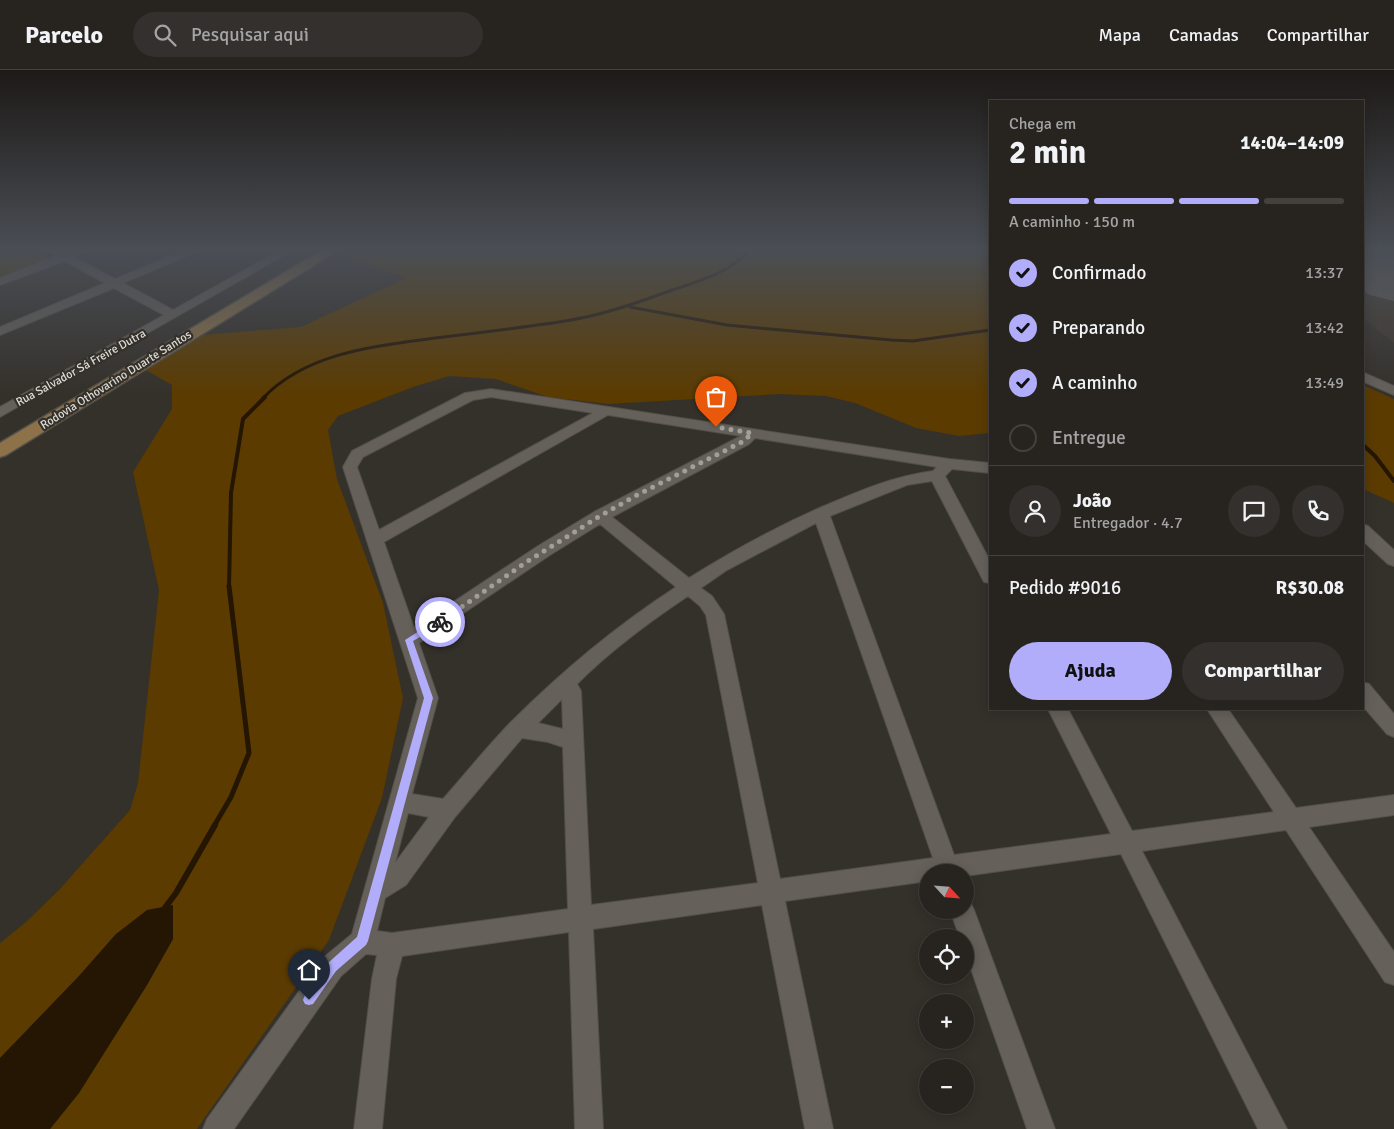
<!DOCTYPE html>
<html lang="pt">
<meta charset="utf-8">
<style>
body{margin:0;font-family:Signika,sans-serif;background:#33302d;color:#f1f3f6;height:100vh;display:flex;flex-direction:column;font-size:19px;white-space:nowrap}
*{box-sizing:border-box;margin:0}
p{font-size:16px;color:#a4a4a5}
.icon{flex:none;width:28px;height:28px;fill:none;stroke:currentColor;stroke-width:2;stroke-linecap:round;stroke-linejoin:round}
.map{position:relative;flex:1;overflow:hidden}
.side{position:absolute;left:989px;top:30px;width:375px;height:610px;display:flex;flex-direction:column;background:#272420;border-radius:0px;box-shadow:0 2px 12px #0003,0 0 0 1px #43413e}
.side>*{flex:none}
.needle{width:32px;rotate:116deg}
.tools{position:absolute;left:919px;top:794px;display:grid;gap:10px}
.tools a{display:grid;place-items:center;width:55px;height:55px;border-radius:50%;background:#272420;box-shadow:0 2px 12px #0003,0 0 0 1px #43413e;font-size:25px}
.pin{position:absolute;display:grid;place-items:center;width:42px;height:42px;color:#fff;margin:-51px -21px;border-radius:50% 50% 50% 0;rotate:-45deg;box-shadow:0 0 5px #0007}
.pin .icon{rotate:45deg}
.courier{position:absolute;display:grid;place-items:center;width:50px;height:50px;margin:-25px;border:4px solid #b1adfa;border-radius:50%;background:#fff;color:#222;box-shadow:0 1px 6px #0007}
.summary em{font-style:normal;font-weight:700}
.summary div{display:flex;flex-direction:column-reverse}
.summary{display:flex;align-items:center;justify-content:space-between;height:85px;padding:0 20px}
h1{font-size:32px;font-weight:700;line-height:38px}
.bar{display:grid;grid-template-columns:repeat(4,1fr);gap:8px 5px;align-content:center;height:60px;padding:0 20px}
.bar i{height:6px;border-radius:4px;background:#43413e}
.bar .selected{background:#b1adfa}
.bar p{grid-column:span 4}
.line{display:flex;align-items:center;gap:12px;padding:0 20px;border-top:1px solid #43413e}
.line div{flex:1}
.round{display:grid;place-items:center;flex:none;width:52px;height:52px;border-radius:26px;background:#33302d}
ol{padding:0 20px;list-style:none}
li{display:flex;align-items:center;gap:15px;height:55px}
li p{margin-inline-start:auto}
li .icon{padding:5px;border-radius:50%;background:#b1adfa;color:#111;stroke-width:4}
li:last-child{color:#a4a4a5}
li i{width:28px;height:28px;border:2px solid #43413e;border-radius:50%}
.action{display:flex;gap:10px;margin-top:auto;padding:10px 20px}
.action a{flex:1;height:58px;border-radius:30px;background:#b1adfa;color:#111;font-size:20px;font-weight:700;line-height:58px;text-align:center}
.action a+a{background:#33302d;color:#f1f3f6}
header{display:flex;align-items:center;gap:30px;box-sizing:border-box;height:70px;padding:0 25px;background:#272420;border-bottom:1px solid #43413e}
header strong{font-size:24px}
nav{display:flex;gap:28px;margin-inline-start:auto;font-size:18px}
.search{width:350px;height:45px;background:#33302d;display:flex;align-items:center;gap:12px;box-sizing:border-box;padding:0 18px;border-radius:28px;color:#a4a4a5;font-size:19px}
.map>svg:first-child{display:block}
</style>
<header>
<strong>Parcelo</strong>
<div class="search"><svg class="icon" aria-label="search" viewBox="0 0 24 24"><circle cx="10" cy="10" r="6"/><path d="M15 15l6 6"/></svg>Pesquisar aqui</div>
<nav><a>Mapa</a><a>Camadas</a><a>Compartilhar</a></nav>
</header>
<div class="map">
<svg width="1394" height="1059" viewBox="0 0 1394 1059">
<rect width="100%" height="100%" fill="#34302a"/>
<!-- built -->
<path fill="#3f372c" d="M1362 178H1394V273L1363 248Z"/>
<!-- green -->
<g fill="#5b3b00">
<path d="M0 178H28L51 190 0 210Z"/>
<path d="M346 178H990V363L959 366 916 358 855 333 826 326 779 324 608 334 548 327 496 309 449 306 413 317 338 346 328 360 337 409 383 533 403 628 382 728 329 870 197 1059H50L79 1023 147 915 173 869V835L116 864 79 906 0 988V873L26 852 59 820 130 740 138 713 159 520 133 402 172 339V315L146 300 202 265 301 257 406 208 339 184Z"/>
<path d="M1363 315 1394 329V433L1363 419Z"/>
</g>
<!-- water -->
<path fill="#241603" d="M173 835V869L147 915 79 1023 50 1059H0V988L79 906 116 864 147 840Z"/>
<g fill="none" stroke-linecap="round" stroke-linejoin="round">
<!-- stream-far3 -->
<g stroke="#241603" stroke-width="3">
<path d="M630 237 727 255 891 270 913 271 990 260"/>
<path d="M263 328C307 282 376 276 435 268 477 263 518 258 559 252 600 246 634 234 672 220 700 211 732 202 751 178"/>
</g>
<!-- stream-far2 -->
<g stroke="#241603" stroke-width="4">
<path d="M1362 374 1375 386 1394 411"/>
<path d="M229 517 231 423 243 349 265 327"/>
</g>
<!-- stream-far1 -->
<path stroke="#241603" stroke-width="5" d="M214 756 231 727 249 683 229 516"/>
<!-- stream -->
<path stroke="#241603" stroke-width="6" d="M164 839 176 823 215 755"/>
<!-- runway -->
<path fill="#625f5a" fill-rule="evenodd" d="M1362 178H1391L1394 180V231L1370 225 1362 220Z"/>
<defs>
<g id="minor">
<path d="M44 178H57L66 183 78 178H93L74 187 115 209 189 178H203L202 180 123 213 173 240 284 178H297L0 347V337L164 245 114 218 0 265V257L105 213 65 191 0 215V208L56 186Z"/>
<path d="M1362 302 1394 316V325L1362 311Z"/>
<path d="M491 319 949 389 990 393V403L952 399 945 406 990 491V513L984 512 932 411 907 415 830 446 954 785 1111 764 1048 639H1068L1132 761 1274 742 1207 639H1228L1296 738 1394 725V745L1309 757 1394 882V915L1385 912 1286 760 1142 781 1287 1059H1258L1121 784 965 806V802H928V811L785 831 833 1059H805L762 835 593 859 603 1059H575L569 862 402 886 396 909 382 1059H354L372 909 377 885 366 884 341 906 234 1059H203L207 1049 323 888 352 864 418 628 343 397 352 381 465 323ZM491 327 593 343 379 460 357 397 363 387 473 330ZM608 345 741 366 594 442 538 476 414 558 384 472ZM755 368 937 397 933 401C891 407 862 420 824 436 778 456 732 481 689 508L612 447 749 374ZM816 453 933 788 780 809 724 544 712 526 701 518 727 500ZM600 454 676 517C616 556 562 601 511 652 487 677 465 704 443 729L412 724 438 628 419 573 550 485ZM688 526 700 536 706 545 758 813 591 835 581 621 577 614C610 581 649 552 688 526ZM562 629 563 659 538 653ZM522 668 548 672 563 677 568 839 392 863 377 861 385 828 406 815 455 747ZM408 743 429 747 395 793Z"/>
<path d="M1362 454 1368 456 1394 480V496L1388 494 1362 470Z"/>
<path d="M1362 612 1369 614 1394 644V667L1387 664 1362 635Z"/>
<path d="M965 830 970 832 974 840 1055 1059H1027L965 882V868H960L950 840H965Z"/>
</g>
<path id="major" d="M326 178H342L6 385 0 387V373Z"/>
</defs>
<!-- minor casing -->
<use href="#minor" stroke="#524f4a" stroke-width="2"/>
<!-- major casing -->
<use href="#major" stroke="#524f4a" stroke-width="3"/>
<!-- minor -->
<use href="#minor" fill="#65605a" fill-rule="evenodd"/>
<!-- major -->
<use href="#major" fill="#8d7249" fill-rule="evenodd"/>
</g>
<!-- sky -->
<linearGradient id="sky" x2="0" y2="1"><stop stop-color="#1d1a17"/><stop offset="0.55" stop-color="#4a4e55"/><stop offset="1" stop-color="#4a4e55" stop-opacity="0"/></linearGradient>
<rect width="1394" height="326" fill="url(#sky)"/>
<!-- route -->
<path fill="#b1adfa" d="M438 549H443V554L413 571 433 628 368 871 366 875 336 901 313 934 309 935 305 934 303 930 305 925 328 893 357 867 424 628 405 570Z"/>
<g fill="none" stroke-linecap="round" stroke-linejoin="round">
<!-- done -->
<path stroke="#a29f9a" stroke-width="5" stroke-dasharray="0 9" d="M440 552 525 493 600 446 639 424 744 371 752 363 716 357"/>
</g>
<g text-anchor="middle" dominant-baseline="central" stroke-width="4.5" stroke-linejoin="round" paint-order="stroke">
<!-- far-street labels -->
<g font-size="12" fill="#dedbd7" stroke="#34302a">
<text transform="translate(81 298) rotate(-29)">Rua Salvador Sá Freire Dutra</text>
<text transform="translate(116 310) rotate(-32)">Rodovia Othovarino Duarte Santos</text>
</g>
</g>
</svg>
<div class="tools">
<a><svg class="needle" viewBox="-14 -14 28 28"><path d="M0-13l5 13h-10z" fill="#e53935"/><path d="M0 13l5-13h-10z" fill="#a4a4a5"/></svg></a>
<a><svg class="icon" aria-label="locate" viewBox="0 0 24 24"><circle cx="12" cy="12" r="6"/><path d="M12 2v4M12 18v4M2 12h4M18 12h4"/></svg></a>
<a>+</a>
<a>−</a>
</div>
<div class="pin" style="left:716px;top:357px;background:#ea580c"><svg class="icon" aria-label="bag" viewBox="0 0 24 24"><path d="M5 8h14l-1 12H6zM9 8a3 3 0 0 1 6 0"/></svg></div>
<div class="pin" style="left:309px;top:930px;background:#1f2937"><svg class="icon" aria-label="home" viewBox="0 0 24 24"><path d="M3 11l9-7 9 7M6 9v11h12V9"/></svg></div>
<div class="courier" style="left:440px;top:552px"><svg class="icon" aria-label="bike" viewBox="0 0 24 24"><circle cx="6" cy="16" r="4"/><circle cx="18" cy="16" r="4"/><path d="M6 16l4-8h5l3 8M10 8l3 8H6M13 5h3"/></svg></div>
<section class="side">
<div class="summary"><div><h1>2 min</h1><p>Chega em</p></div><em>14:04–14:09</em></div>
<div class="bar"><i class="selected"></i><i class="selected"></i><i class="selected"></i><i></i><p>A caminho · 150 m</p></div>
<ol>
<li><svg class="icon" aria-label="check" viewBox="0 0 24 24"><path d="M5 12l5 5 9-10"/></svg>Confirmado<p>13:37</p></li>
<li><svg class="icon" aria-label="check" viewBox="0 0 24 24"><path d="M5 12l5 5 9-10"/></svg>Preparando<p>13:42</p></li>
<li><svg class="icon" aria-label="check" viewBox="0 0 24 24"><path d="M5 12l5 5 9-10"/></svg>A caminho<p>13:49</p></li>
<li><i></i>Entregue</li>
</ol>
<div class="line" style="height:90px"><a class="round"><svg class="icon" aria-label="person" viewBox="0 0 24 24"><circle cx="12" cy="8" r="4"/><path d="M4 21q1-7 8-7t8 7"/></svg></a><div><b>João</b><p>Entregador · 4.7</p></div><a class="round"><svg class="icon" aria-label="chat" viewBox="0 0 24 24"><path d="M4 5h16v11H9l-5 4z"/></svg></a><a class="round"><svg class="icon" aria-label="phone" viewBox="0 0 24 24"><path d="M5 4h4l2 5-3 2q2 4 5 5l2-3 5 2v4C11 20 4 13 5 4z"/></svg></a></div>
<div class="line" style="height:65px"><div>Pedido #9016</div><b>R$30.08</b></div>
<div class="action"><a>Ajuda</a><a>Compartilhar</a></div>
</section>
</div>
